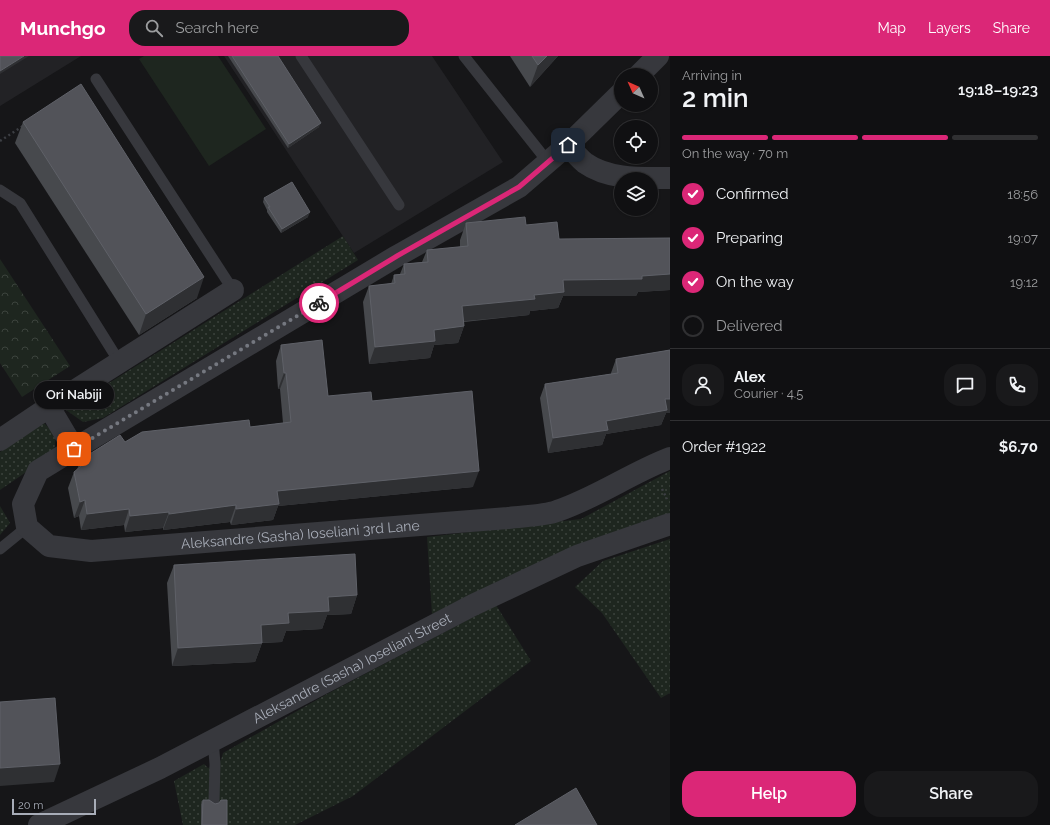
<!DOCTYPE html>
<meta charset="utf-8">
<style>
body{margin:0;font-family:Raleway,sans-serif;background:#19191b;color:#f1f3f6;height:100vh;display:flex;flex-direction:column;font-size:15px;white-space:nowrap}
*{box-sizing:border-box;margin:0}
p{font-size:13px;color:#9c9d9f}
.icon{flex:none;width:22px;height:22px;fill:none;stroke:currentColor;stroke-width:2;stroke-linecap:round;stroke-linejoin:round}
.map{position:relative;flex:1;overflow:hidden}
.side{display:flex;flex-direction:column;background:#101012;width:380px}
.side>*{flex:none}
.needle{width:26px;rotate:315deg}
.controls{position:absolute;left:614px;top:12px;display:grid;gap:8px}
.controls a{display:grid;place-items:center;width:44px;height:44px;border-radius:50%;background:#101012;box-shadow:0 1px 3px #0004,0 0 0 1px #303032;font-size:20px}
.scale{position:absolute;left:12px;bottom:10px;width:84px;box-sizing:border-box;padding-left:4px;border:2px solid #a8adb8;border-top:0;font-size:11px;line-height:14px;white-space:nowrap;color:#a8adb8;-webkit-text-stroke:3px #111113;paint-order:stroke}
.pin{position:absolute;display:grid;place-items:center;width:34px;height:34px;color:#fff;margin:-17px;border-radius:8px;box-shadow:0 2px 6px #0006}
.courier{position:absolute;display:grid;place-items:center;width:40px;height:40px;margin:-20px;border:3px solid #db2777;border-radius:50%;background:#fff;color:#222;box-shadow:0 1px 5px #0007}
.bubble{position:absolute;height:28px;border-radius:14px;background:#101012;box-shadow:0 1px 3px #0004,0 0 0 1px #303032;font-size:13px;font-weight:600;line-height:28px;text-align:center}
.head em{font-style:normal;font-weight:600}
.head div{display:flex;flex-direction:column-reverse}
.head{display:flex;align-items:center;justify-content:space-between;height:68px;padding:0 12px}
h1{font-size:26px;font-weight:600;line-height:30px}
.bar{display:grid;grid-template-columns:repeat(4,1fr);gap:6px 4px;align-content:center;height:48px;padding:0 12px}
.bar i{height:5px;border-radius:3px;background:#303032}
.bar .current{background:#db2777}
.bar p{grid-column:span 4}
.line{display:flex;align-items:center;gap:10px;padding:0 12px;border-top:1px solid #303032}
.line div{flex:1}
.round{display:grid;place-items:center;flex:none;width:42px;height:42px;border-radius:16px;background:#19191b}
ol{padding:0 12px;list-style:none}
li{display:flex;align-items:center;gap:12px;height:44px}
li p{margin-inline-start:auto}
li .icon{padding:4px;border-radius:50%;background:#db2777;color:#fff;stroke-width:4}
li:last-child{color:#9c9d9f}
li i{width:22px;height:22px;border:2px solid #303032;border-radius:50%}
.cta{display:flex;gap:8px;margin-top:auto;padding:8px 12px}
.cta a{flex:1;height:46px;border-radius:16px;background:#db2777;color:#fff;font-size:16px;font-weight:600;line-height:46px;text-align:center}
.cta a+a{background:#19191b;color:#f1f3f6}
header{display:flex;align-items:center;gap:24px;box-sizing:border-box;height:56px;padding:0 20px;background:#db2777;color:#fff}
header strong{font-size:19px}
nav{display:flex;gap:22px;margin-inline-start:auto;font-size:14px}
.search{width:280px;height:36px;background:#19191b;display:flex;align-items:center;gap:10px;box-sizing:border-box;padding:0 14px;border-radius:16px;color:#9c9d9f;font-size:15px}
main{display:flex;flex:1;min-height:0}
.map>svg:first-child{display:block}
</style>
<header>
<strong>Munchgo</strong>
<div class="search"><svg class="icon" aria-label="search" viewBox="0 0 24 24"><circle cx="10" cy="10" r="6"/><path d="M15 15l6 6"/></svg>Search here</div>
<nav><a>Map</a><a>Layers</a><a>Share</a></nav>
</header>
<main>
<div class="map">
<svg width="670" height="769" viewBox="0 0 670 769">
<defs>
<pattern id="green-dots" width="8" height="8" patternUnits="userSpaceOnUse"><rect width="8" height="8" fill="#1e261f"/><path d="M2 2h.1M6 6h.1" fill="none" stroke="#3c433d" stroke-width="1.8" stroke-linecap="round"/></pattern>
<pattern id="forest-crowns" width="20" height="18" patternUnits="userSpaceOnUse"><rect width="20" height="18" fill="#1e261f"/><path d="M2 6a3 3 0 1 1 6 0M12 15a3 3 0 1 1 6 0" fill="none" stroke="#3c433d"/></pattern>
</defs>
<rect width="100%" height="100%" fill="#161618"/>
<!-- built -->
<g fill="#222225">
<path d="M0 0H81L0 50Z"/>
<path d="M224 0H432L503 106 354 197Z"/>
</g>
<!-- green -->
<g fill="url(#green-dots)">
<path d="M343 180 358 204 103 362 83 366 66 354Z"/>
<path d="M44 367 56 379 54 397 0 434V396Z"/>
<path d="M670 415V458L584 488 432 558 427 481 581 463Z"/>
<path d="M0 450 10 467 0 479Z"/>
<path d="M670 483V637L661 642 602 557 575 531 603 505Z"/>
<path d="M496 549 531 605 353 740 295 769H183L174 725 204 708 208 712 221 704 223 697 327 638Z"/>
</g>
<!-- forest -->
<path fill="url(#forest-crowns)" d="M0 203 70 310 22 341 0 307Z"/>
<!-- pitch -->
<path fill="#1e261f" d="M144 0H218L266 73 209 110 139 3Z"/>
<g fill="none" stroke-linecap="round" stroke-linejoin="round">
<!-- path -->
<g stroke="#3d3f44" stroke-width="2.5" stroke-dasharray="2 3" stroke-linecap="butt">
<path d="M0 85 23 70"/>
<path d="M662 433 667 443"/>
</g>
<!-- service -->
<g stroke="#37383d" stroke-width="11">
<path d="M301 0 399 149"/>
<path d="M464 0 548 106"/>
<path d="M96 23 233 234"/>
<path d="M0 134 20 147 120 307"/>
<path d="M0 493 27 471"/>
<path d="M213 684 215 708 214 745"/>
</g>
<!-- minor -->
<g stroke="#37383d" stroke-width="22">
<path d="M639 19 658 0"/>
<path d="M568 89C573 95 579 102 585 107 609 124 642 122 670 122"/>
<path d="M49 351 233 234"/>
<path d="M0 384 49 351 74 393 397 200 519 131 570 87 621 37"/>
<path id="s1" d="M74 393 38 415 23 448 27 471 49 490 91 495 508 462C522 460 544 460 557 455 596 442 631 417 670 402"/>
<path id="s2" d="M39 769 160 712 473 549 577 500 670 468"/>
</g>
</g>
<!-- wall -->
<g fill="#47494d">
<path d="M228 0H278L319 71 288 92Z"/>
<path d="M510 0H558L530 31Z"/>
<path d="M23 66 197 242 139 279 15 87Z"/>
<path d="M264 142 308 161 281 177 267 156V154L263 146Z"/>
<path d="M466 167 526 169 559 183 670 182V234L638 236 636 240H563L558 252 530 255 529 259 464 266V270L458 287 434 289 430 302 369 308 363 246 369 230 391 228 394 219 400 218 404 208 422 206 427 194 460 191V184Z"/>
<path d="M281 289 328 340 372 345 473 431 278 450 273 464 231 469 230 466 163 474V472L125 476 124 469 81 474 79 460 74 462 68 432 74 416 77 414 80 404 125 386 283 367 280 333H278L276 305Z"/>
<path d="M670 294V357H666L661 369 606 378 602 389 548 397 540 342 545 328 611 318V317L616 303Z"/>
<path d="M174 509 357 539 351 558 327 559 322 573 286 575 282 586 262 587 255 606 172 610 167 527Z"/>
<path d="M203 744 227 769H201V748Z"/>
</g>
<!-- shaded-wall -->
<g fill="#2f3033">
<path d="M24 0H29L0 18V15Z"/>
<path d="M547 0H558L530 31 538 9Z"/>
<path d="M321 67 319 71 288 92 289 88Z"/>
<path d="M310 156 308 161 281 177 282 173Z"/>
<path d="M670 218V234L638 236 636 240H563L558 252 530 255 529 259 456 266 462 250 534 239 563 224Z"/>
<path d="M204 221 197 242 139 279 146 258Z"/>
<path d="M464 270 458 287 434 289 430 302 369 308 375 291 434 274Z"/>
<path d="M284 317H286L280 333H278Z"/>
<path d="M665 343H670V357H666L661 369 606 378 602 389 548 397 553 382 606 365Z"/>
<path d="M479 415 473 431 278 450 273 464 231 469 236 453 277 435Z"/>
<path d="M85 444 79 460 74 462 80 446Z"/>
<path d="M236 449 230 466 163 474 169 458Z"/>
<path d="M129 453 124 469 81 474 87 458Z"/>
<path d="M169 456 163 472 125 476 130 460Z"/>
<path d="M357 539 351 558 327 559 322 573 286 575 282 586 255 587 261 569 328 541Z"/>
<path d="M262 587 255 606 172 610 178 592Z"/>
<path d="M60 708 54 726 0 730V712Z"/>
</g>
<!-- building -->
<g fill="#525359" stroke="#5f6168">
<path d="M0 0H24L0 15Z"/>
<path d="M232 0H278L321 67 289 88Z"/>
<path d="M532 0H547L538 9Z"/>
<path d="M81 28 204 221 146 258 23 66Z"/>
<path d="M292 126 310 156 282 173 268 151H270L264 142Z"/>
<path d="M525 161 526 169 557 166 559 183 670 182V218L642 220V223L563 224 564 236 534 239 535 243 462 250 464 270 434 274 435 285 375 291 369 230 395 227 394 219 405 218 404 208 428 206 427 194 468 190 466 167Z"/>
<path d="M322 284 328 340 371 336 372 345 472 335 479 415 277 435 279 448 236 453V449L169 458V456L130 460 129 453 87 458 85 444 80 446 74 416 81 410 80 404 120 379 125 386 142 376 249 364 250 371 291 366 286 317H284L281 289Z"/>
<path d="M670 294V343H665L667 354 606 365 608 374 553 382 545 328 618 317 616 303Z"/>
<path d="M355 498 357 539 328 541 329 555 288 557 289 567 261 569 262 587 178 592 174 509Z"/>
<path d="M55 642 60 708 0 712V646Z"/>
<path d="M576 732 597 769H515Z"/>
<path d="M203 744H209L215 748 219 747 221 744H227V769H202Z"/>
</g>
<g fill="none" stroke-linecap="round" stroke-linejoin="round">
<!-- done -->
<path stroke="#757880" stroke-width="4" stroke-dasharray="0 7.2" d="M74 393 319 247"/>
<!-- route -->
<path stroke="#db2777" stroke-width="5" d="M319 247 397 200 519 131 568 89"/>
</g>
<g text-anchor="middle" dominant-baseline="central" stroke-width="3" stroke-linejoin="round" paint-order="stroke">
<!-- street labels -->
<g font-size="14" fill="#a8adb8" stroke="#111113">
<text stroke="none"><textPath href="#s1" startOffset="383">Aleksandre (Sasha) Ioseliani 3rd Lane</textPath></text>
<text stroke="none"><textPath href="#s2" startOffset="350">Aleksandre (Sasha) Ioseliani Street</textPath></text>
</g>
</g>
</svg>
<div class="controls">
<a><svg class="needle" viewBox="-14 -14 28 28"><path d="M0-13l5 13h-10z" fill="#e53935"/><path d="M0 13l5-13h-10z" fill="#9c9d9f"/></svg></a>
<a><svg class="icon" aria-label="locate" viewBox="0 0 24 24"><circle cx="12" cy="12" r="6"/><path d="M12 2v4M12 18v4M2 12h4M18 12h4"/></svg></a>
<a><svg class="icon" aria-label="layers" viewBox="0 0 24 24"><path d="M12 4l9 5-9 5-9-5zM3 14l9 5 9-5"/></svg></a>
</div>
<div class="scale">20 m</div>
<div class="pin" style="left:74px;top:393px;background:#ea580c"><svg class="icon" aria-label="bag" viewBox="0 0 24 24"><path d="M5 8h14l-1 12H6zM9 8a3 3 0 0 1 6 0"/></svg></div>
<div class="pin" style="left:568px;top:89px;background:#1f2937"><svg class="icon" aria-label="home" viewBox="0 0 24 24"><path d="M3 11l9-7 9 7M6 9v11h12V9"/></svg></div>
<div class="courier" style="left:319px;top:247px"><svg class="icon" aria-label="bike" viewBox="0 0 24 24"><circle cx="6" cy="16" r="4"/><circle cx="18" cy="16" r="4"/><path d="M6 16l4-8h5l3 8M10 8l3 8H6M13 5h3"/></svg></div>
<div class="bubble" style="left:34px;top:325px;width:80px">Ori Nabiji</div>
</div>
<section class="side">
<div class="head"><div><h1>2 min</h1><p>Arriving in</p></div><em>19:18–19:23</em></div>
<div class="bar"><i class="current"></i><i class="current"></i><i class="current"></i><i></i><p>On the way · 70 m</p></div>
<ol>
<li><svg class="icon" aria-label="check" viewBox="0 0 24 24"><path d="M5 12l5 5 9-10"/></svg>Confirmed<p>18:56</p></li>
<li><svg class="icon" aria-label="check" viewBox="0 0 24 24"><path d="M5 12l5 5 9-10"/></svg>Preparing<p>19:07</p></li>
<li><svg class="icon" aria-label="check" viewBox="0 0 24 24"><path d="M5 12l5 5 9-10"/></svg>On the way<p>19:12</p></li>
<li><i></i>Delivered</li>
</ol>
<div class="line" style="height:72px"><a class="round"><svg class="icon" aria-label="person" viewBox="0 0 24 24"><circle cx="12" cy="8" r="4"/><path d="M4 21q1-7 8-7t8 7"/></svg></a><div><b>Alex</b><p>Courier · 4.5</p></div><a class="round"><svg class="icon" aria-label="chat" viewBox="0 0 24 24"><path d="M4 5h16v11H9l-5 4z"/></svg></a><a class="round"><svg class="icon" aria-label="phone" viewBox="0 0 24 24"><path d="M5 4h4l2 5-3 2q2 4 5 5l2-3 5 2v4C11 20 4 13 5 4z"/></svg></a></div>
<div class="line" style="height:52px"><div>Order #1922</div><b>$6.70</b></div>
<div class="cta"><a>Help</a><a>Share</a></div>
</section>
</main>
